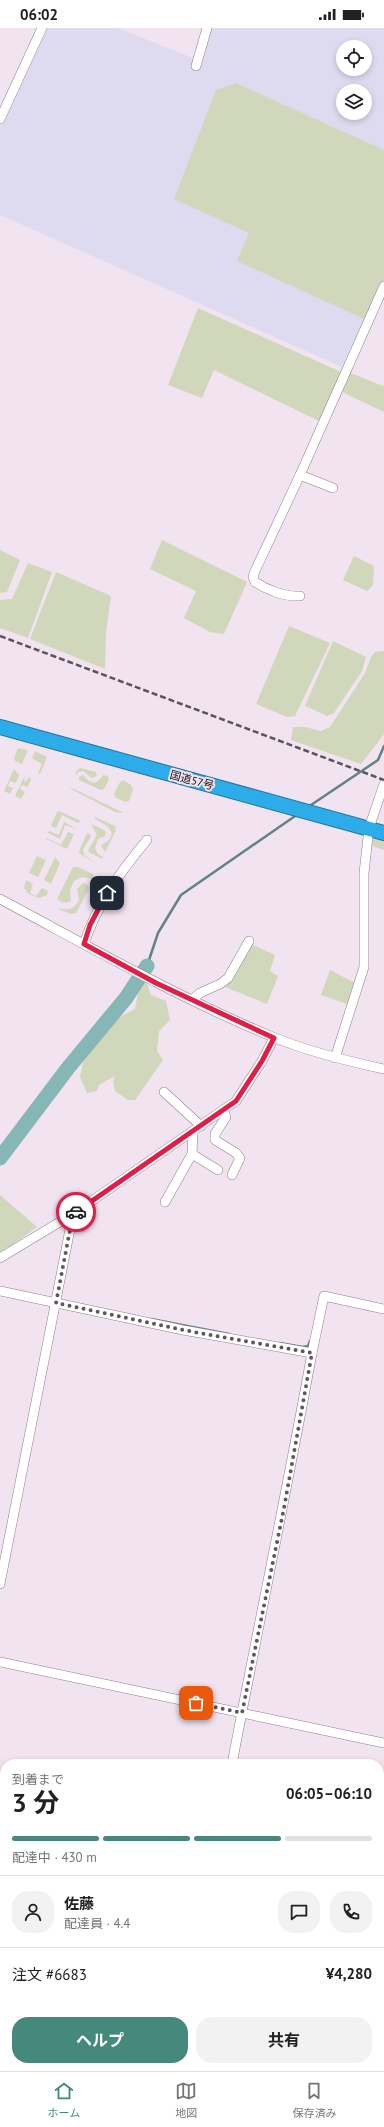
<!DOCTYPE html>
<html lang="ja">
<meta charset="utf-8">
<style>
body{margin:0;font-family:"PT Sans","Noto Sans JP",sans-serif;background:#f2f2f2;color:#202124;height:100vh;display:flex;flex-direction:column;font-size:15px;white-space:nowrap}
*{box-sizing:border-box;margin:0}
p{font-size:13px;color:#757577}
.icon{flex:none;width:22px;height:22px;fill:none;stroke:currentColor;stroke-width:2;stroke-linecap:round;stroke-linejoin:round}
.map{position:relative;flex:1;overflow:hidden}
.panel{position:absolute;left:0px;top:1731px;width:384px;height:312px;display:flex;flex-direction:column;background:#fff;border-radius:16px 16px 0 0;box-shadow:0 2px 6px #0003}
.panel>*{flex:none}
.buttons{position:absolute;left:336px;top:12px;display:grid;gap:8px}
.buttons a{display:grid;place-items:center;width:36px;height:36px;border-radius:50%;background:#fff;box-shadow:0 2px 6px #0003;font-size:20px}
.pin{position:absolute;display:grid;place-items:center;width:34px;height:34px;color:#fff;margin:-17px;border-radius:8px;box-shadow:0 2px 6px #0006}
.courier{position:absolute;display:grid;place-items:center;width:40px;height:40px;margin:-20px;border:3px solid #e11d48;border-radius:50%;background:#fff;color:#222;box-shadow:0 1px 5px #0007}
.overview em{font-style:normal;font-weight:700}
.overview div{display:flex;flex-direction:column-reverse}
.overview{display:flex;align-items:center;justify-content:space-between;height:68px;padding:0 12px}
h1{font-size:26px;font-weight:700;line-height:30px}
.bar{display:grid;grid-template-columns:repeat(4,1fr);gap:6px 4px;align-content:center;height:48px;padding:0 12px}
.bar i{height:5px;border-radius:3px;background:#e0e0e0}
.bar .active{background:#45887c}
.bar p{grid-column:span 4}
.line{display:flex;align-items:center;gap:10px;padding:0 12px;border-top:1px solid #e0e0e0}
.line div{flex:1}
.round{display:grid;place-items:center;flex:none;width:42px;height:42px;border-radius:16px;background:#f2f2f2}
.primary-button{display:flex;gap:8px;margin-top:auto;padding:8px 12px}
.primary-button a{flex:1;height:46px;border-radius:16px;background:#45887c;color:#fff;font-size:16px;font-weight:700;line-height:46px;text-align:center}
.primary-button a+a{background:#f2f2f2;color:#202124}
.status{display:flex;justify-content:space-between;align-items:center;height:28px;padding:0 20px;background:#fff;direction:ltr}
.status svg{height:11px;fill:currentColor}
.tabs{display:flex;justify-content:space-around;align-items:center;height:56px;border-top:1px solid #e0e0e0;background:#fff;font-size:11px;color:#757577}
.tabs a{display:grid;justify-items:center;gap:2px}
.tabs .active{color:#45887c}
.map>svg:first-child{display:block}
</style>
<div class="status"><b>06:02</b><svg viewBox="0 0 49 12"><path d="M0 12V9h3v3zM5 12V6h3v6zM10 12V3h3v9zM15 12V0h3v12zM26 1h20v11H26zM47 4h2v5h-2z"/></svg></div>
<div class="map">
<svg width="384" height="2043" viewBox="0 0 384 2043">
<rect width="100%" height="100%" fill="#f2e3f0"/>
<!-- industrial -->
<path fill="#dedbf1" fill-rule="evenodd" d="M46 0H118L203 34 212 0H384V247L342 339 0 187V98ZM343 19H365V41H343ZM343 63H365V85H343Z"/>
<!-- green -->
<g fill="#d1d7bb">
<path d="M236 55 384 122V253L368 289 364 291 237 233 249 205 174 171 216 62Z"/>
<path d="M198 280 341 344 319 393 214 342 202 370 168 357Z"/>
<path d="M348 344 383 358 384 356V384L340 363Z"/>
<path d="M162 512 247 554 224 606 210 604 184 590 196 563 150 541Z"/>
<path d="M0 522 20 532 7 564 0 565Z"/>
<path d="M354 528 374 538 373 557 367 563 343 552Z"/>
<path d="M28 535 52 544 28 610 0 600V572L12 571Z"/>
<path d="M56 544 111 568 106 604 105 641 30 611Z"/>
<path d="M289 598 330 615 295 688 287 689 256 676Z"/>
<path d="M333 613 366 629 362 643 334 685 327 688 305 678Z"/>
<path d="M384 623V706L361 736 291 712 293 699H305L321 703 330 699 365 645 371 629 375 624Z"/>
<path d="M18 720 28 722 22 736 15 733 14 730Z"/>
<path d="M35 723 47 729 40 746 38 745 42 736 32 730Z"/>
<path d="M80 740 96 744 97 748 92 750 83 743 78 744 76 748V743Z"/>
<path d="M14 741 19 747 16 755 10 753 8 758 13 760 10 766 4 763Z"/>
<path d="M25 747 24 753 26 754 29 749 31 751 28 759 22 757 20 761 25 764 21 771 15 768Z"/>
<path d="M83 747C91 756 96 758 103 747L108 748 109 751 104 761 101 762 79 752V749Z"/>
<path d="M123 752 131 757 133 762 129 773 126 774 116 770 114 766 120 754Z"/>
<path d="M69 760 74 761 124 785 115 784Z"/>
<path d="M59 783 79 792 80 794 78 795 62 787 56 800 51 798 57 784Z"/>
<path d="M95 789 115 798 116 802 105 824 101 818C103 815 107 814 109 812 118 801 102 795 95 791Z"/>
<path d="M64 794 77 801 65 797 60 811 48 805 49 803 59 807Z"/>
<path d="M91 796 104 802 106 804 105 808 98 811 95 820 98 826 103 829 102 831 89 824 88 822 97 807Z"/>
<path d="M68 804 74 806 67 821 46 811V810L61 817Z"/>
<path d="M87 805H89L91 809 83 821 84 827 99 837 80 826 79 823Z"/>
<path d="M374 808 384 810V822L372 818Z"/>
<path d="M37 828 46 832 38 849 29 845Z"/>
<path d="M55 829 60 835 51 856 44 852Z"/>
<path d="M73 839H78L93 846 94 849 92 851 82 849 74 853 70 862 71 873 63 875 57 871Z"/>
<path d="M26 852 33 856 30 865 36 868 42 860 48 863 47 867 39 870 29 866 24 860Z"/>
<path d="M83 855 88 857 89 861 76 885 71 886 54 879C65 882 73 884 79 872L77 861Z"/>
<path d="M251 916 275 927 270 943 278 948 267 976 225 959 235 947Z"/>
<path d="M330 942 355 955 347 976 321 967Z"/>
<path d="M144 953 147 955 151 967 166 973 170 992 159 1003 157 1023 163 1032 135 1072H128L115 1063 113 1053 115 1048 99 1057 97 1063 87 1065 80 1049 83 1034 112 993 135 981 138 965Z"/>
<path d="M0 1167 37 1199 0 1226Z"/>
</g>
<g fill="none" stroke-linecap="round" stroke-linejoin="round">
<!-- stream -->
<g stroke="#628384" stroke-width="2.5">
<path d="M308 779 378 732 384 718"/>
<path d="M147 938 158 905 181 867 298 786"/>
<path d="M151 1291 229 1306"/>
<path d="M279 1315 303 1319 308 1318 310 1313"/>
</g>
<!-- river -->
<path stroke="#86b7b6" stroke-width="15" d="M0 1130 68 1040 126 970 147 938"/>
<defs>
<g id="minor">
<path d="M196 38 207 0"/>
<path d="M0 91 42 0"/>
<path d="M300 447 384 258"/>
<path d="M300 568C285 569 267 562 255 554L253 549 255 543 300 447 333 460"/>
<path d="M0 871C90 919 179 970 273 1009 309 1024 347 1033 384 1041"/>
<path d="M84 916C97 876 120 844 147 812"/>
<path d="M192 972 200 965 220 956 228 950 249 913"/>
<path d="M335 1030 364 939V845L369 800 384 756"/>
<path d="M164 1064 201 1098"/>
<path d="M224 1083 226 1089 215 1106V1112L236 1125 240 1130 232 1147"/>
<path d="M192 1126 218 1142"/>
<path d="M165 1174 192 1126 193 1104"/>
<path d="M0 1230 73 1186 236 1073 262 1033 274 1010"/>
<path d="M0 1263 183 1302 312 1325 324 1268 384 1281"/>
<path d="M0 1556 73 1186"/>
<path d="M0 1634 384 1715"/>
<path d="M232 1736C258 1599 287 1462 312 1325"/>
<path d="M174 2043 175 2038"/>
</g>
<path id="highway" d="M0 699 384 805"/>
</defs>
<!-- minor casing -->
<use href="#minor" stroke="#8d7f8c" stroke-width="10"/>
<!-- highway casing -->
<use href="#highway" stroke="#22749d" stroke-width="16"/>
<!-- minor -->
<use href="#minor" stroke="#fff" stroke-width="9"/>
<!-- highway -->
<use href="#highway" stroke="#2dacea" stroke-width="14"/>
<!-- rail -->
<path stroke="#5a535a" stroke-width="2.5" stroke-dasharray="6 3" stroke-linecap="butt" d="M0 608 384 752"/>
</g>
<g fill="none" stroke-linecap="round" stroke-linejoin="round">
<!-- done -->
<path stroke="#5e575e" stroke-width="4" stroke-dasharray="0 7.2" d="M76 1184 73 1186 56 1275 183 1302 312 1325 284 1480 242 1685 196 1675"/>
<!-- route -->
<path stroke="#e11d48" stroke-width="5" d="M76 1184 236 1073 262 1033 274 1010 156 955 84 916 90 897 107 865"/>
</g>
<g text-anchor="middle" dominant-baseline="central" stroke-width="4" stroke-linejoin="round" paint-order="stroke">
<!-- street labels -->
<g font-size="11" fill="#0f0b0f" stroke="#f2e3f0">
<text transform="translate(192 752) rotate(15)">国道57号</text>
</g>
</g>
</svg>
<div class="buttons">
<a><svg class="icon" aria-label="locate" viewBox="0 0 24 24"><circle cx="12" cy="12" r="6"/><path d="M12 2v4M12 18v4M2 12h4M18 12h4"/></svg></a>
<a><svg class="icon" aria-label="layers" viewBox="0 0 24 24"><path d="M12 4l9 5-9 5-9-5zM3 14l9 5 9-5"/></svg></a>
</div>
<div class="pin" style="left:196px;top:1675px;background:#ea580c"><svg class="icon" aria-label="bag" viewBox="0 0 24 24"><path d="M5 8h14l-1 12H6zM9 8a3 3 0 0 1 6 0"/></svg></div>
<div class="pin" style="left:107px;top:865px;background:#1f2937"><svg class="icon" aria-label="home" viewBox="0 0 24 24"><path d="M3 11l9-7 9 7M6 9v11h12V9"/></svg></div>
<div class="courier" style="left:76px;top:1184px"><svg class="icon" aria-label="car" viewBox="0 0 24 24"><path d="M5 17H2v-5l4-1 3-4h7l3 4 3 1v5h-3M9 17h6M6 11h13"/><circle cx="7" cy="17" r="2"/><circle cx="17" cy="17" r="2"/></svg></div>
<section class="panel">
<div class="overview"><div><h1>3 分</h1><p>到着まで</p></div><em>06:05–06:10</em></div>
<div class="bar"><i class="active"></i><i class="active"></i><i class="active"></i><i></i><p>配達中 · 430 m</p></div>
<div class="line" style="height:72px"><a class="round"><svg class="icon" aria-label="person" viewBox="0 0 24 24"><circle cx="12" cy="8" r="4"/><path d="M4 21q1-7 8-7t8 7"/></svg></a><div><b>佐藤</b><p>配達員 · 4.4</p></div><a class="round"><svg class="icon" aria-label="chat" viewBox="0 0 24 24"><path d="M4 5h16v11H9l-5 4z"/></svg></a><a class="round"><svg class="icon" aria-label="phone" viewBox="0 0 24 24"><path d="M5 4h4l2 5-3 2q2 4 5 5l2-3 5 2v4C11 20 4 13 5 4z"/></svg></a></div>
<div class="line" style="height:52px"><div>注文 #6683</div><b>¥4,280</b></div>
<div class="primary-button"><a>ヘルプ</a><a>共有</a></div>
</section>
</div>
<nav class="tabs">
<a class="active"><svg class="icon" aria-label="home" viewBox="0 0 24 24"><path d="M3 11l9-7 9 7M6 9v11h12V9"/></svg>ホーム</a>
<a><svg class="icon" aria-label="map" viewBox="0 0 24 24"><path d="M3 6l6-2 6 2 6-2v14l-6 2-6-2-6 2zM9 4v14M15 6v14"/></svg>地図</a>
<a><svg class="icon" aria-label="saved" viewBox="0 0 24 24"><path d="M7 4h10v16l-5-4-5 4z"/></svg>保存済み</a>
</nav>
